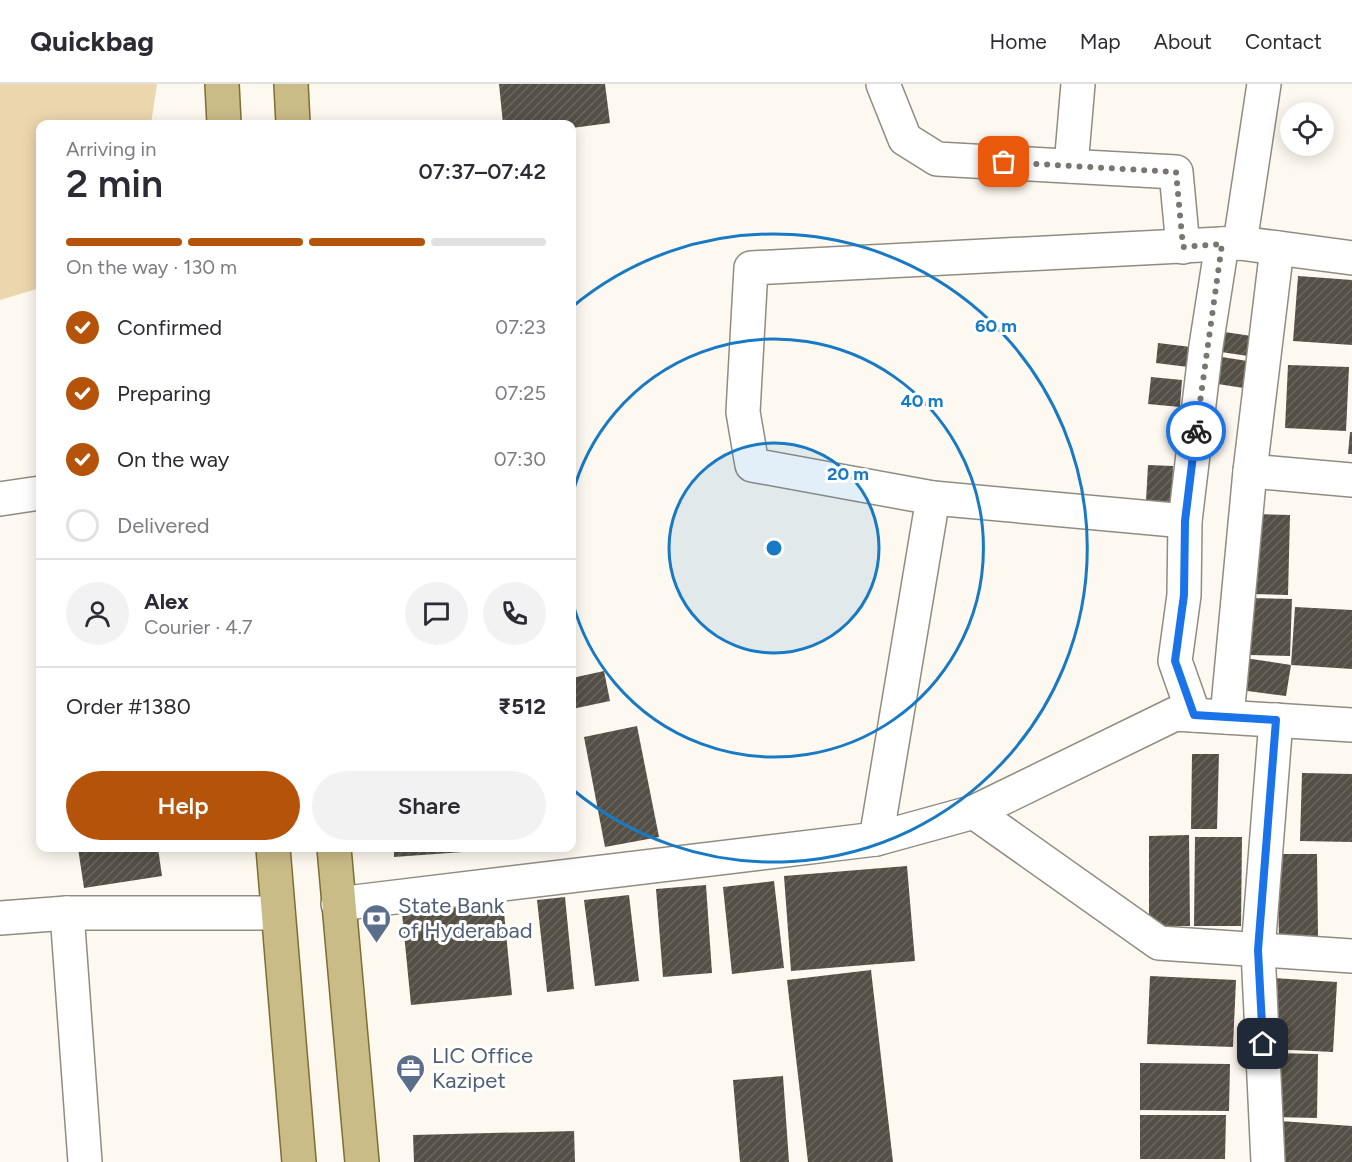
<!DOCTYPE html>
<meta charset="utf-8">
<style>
body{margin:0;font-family:Figtree,sans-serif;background:#f2f2f3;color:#2b2b33;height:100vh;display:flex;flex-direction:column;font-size:22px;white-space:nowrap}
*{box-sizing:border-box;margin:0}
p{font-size:20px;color:#7c7c81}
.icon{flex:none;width:33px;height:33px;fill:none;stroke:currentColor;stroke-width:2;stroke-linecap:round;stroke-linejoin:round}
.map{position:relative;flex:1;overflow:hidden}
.drawer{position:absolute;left:36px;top:36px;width:540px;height:732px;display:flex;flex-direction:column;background:#fff;border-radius:12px;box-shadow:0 3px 15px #0003}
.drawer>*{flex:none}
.buttons{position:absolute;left:1280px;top:18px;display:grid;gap:12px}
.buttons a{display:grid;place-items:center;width:54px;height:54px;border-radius:50%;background:#fff;box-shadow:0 3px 15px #0003;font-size:30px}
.pin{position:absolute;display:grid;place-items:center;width:51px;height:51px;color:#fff;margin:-26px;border-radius:12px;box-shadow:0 3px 9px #0006}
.courier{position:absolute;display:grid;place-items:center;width:60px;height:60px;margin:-30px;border:4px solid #1a73e8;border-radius:50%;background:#fff;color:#222;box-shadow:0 2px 8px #0007}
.headline em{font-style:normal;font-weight:600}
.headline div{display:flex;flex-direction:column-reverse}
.headline{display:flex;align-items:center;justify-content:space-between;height:102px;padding:0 30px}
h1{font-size:39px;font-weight:600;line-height:45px}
.bar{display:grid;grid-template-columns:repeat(4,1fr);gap:9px 6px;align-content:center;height:72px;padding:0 30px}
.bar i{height:8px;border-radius:4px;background:#e1e1e2}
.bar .active{background:#b45309}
.bar p{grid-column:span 4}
.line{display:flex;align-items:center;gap:15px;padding:0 30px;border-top:2px solid #e1e1e2}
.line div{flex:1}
.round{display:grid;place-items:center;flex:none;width:63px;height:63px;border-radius:32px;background:#f2f2f3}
ol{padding:0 30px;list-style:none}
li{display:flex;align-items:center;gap:18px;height:66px}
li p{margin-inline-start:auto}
li .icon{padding:6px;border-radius:50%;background:#b45309;color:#fff;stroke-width:4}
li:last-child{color:#7c7c81}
li i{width:33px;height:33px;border:3px solid #e1e1e2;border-radius:50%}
.cta{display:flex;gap:12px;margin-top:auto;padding:12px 30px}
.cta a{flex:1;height:69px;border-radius:36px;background:#b45309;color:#fff;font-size:24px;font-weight:600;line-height:69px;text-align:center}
.cta a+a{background:#f2f2f3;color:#2b2b33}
header{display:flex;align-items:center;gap:36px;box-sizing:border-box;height:84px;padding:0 30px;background:#fff;border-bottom:2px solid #e1e1e2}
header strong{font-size:28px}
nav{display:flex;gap:33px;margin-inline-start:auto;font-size:21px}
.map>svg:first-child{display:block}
</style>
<header>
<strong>Quickbag</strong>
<nav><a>Home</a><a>Map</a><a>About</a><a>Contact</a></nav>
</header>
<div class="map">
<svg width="1352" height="1078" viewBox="0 0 1352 1078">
<defs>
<pattern id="building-hatch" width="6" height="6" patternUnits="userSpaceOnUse" patternTransform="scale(1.5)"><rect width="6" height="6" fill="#555046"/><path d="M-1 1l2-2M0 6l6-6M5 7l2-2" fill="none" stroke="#6b675e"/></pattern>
</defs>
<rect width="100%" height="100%" fill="#fef9f0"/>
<!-- green -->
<path fill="#ebd6ae" d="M0 0H157L151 40H40V204L0 216Z"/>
<!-- building -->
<g fill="url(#building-hatch)">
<path d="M499 0H605L610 39 572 44V40H503Z"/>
<path d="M1298 192 1352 196V261L1293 257Z"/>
<path d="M1218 247 1258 253 1255 273 1214 267Z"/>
<path d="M1158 259 1199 264 1196 284 1156 279Z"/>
<path d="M1209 271 1254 278 1250 305 1205 298Z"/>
<path d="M1288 281 1349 283 1346 347 1285 344Z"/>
<path d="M1151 293 1182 296 1180 323 1148 320Z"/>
<path d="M1350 348H1352V370H1348Z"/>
<path d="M1148 381 1173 382 1172 418 1146 417Z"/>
<path d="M1254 430 1290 431 1288 511 1252 510Z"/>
<path d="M1251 514 1292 515 1290 572 1250 571Z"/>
<path d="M1295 523 1352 526V585L1291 581Z"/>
<path d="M1245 574 1291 581 1286 612 1240 606Z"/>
<path d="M604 587 610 617 572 625V594Z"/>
<path d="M637 642 659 753 605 763 584 653Z"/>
<path d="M1192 670H1219L1217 745H1191Z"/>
<path d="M1302 689 1352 690V758L1300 757Z"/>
<path d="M1189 751 1190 842H1149V752Z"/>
<path d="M1195 753H1242L1241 842H1194Z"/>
<path d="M78 764H158L162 792 84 804Z"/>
<path d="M394 764H463V768L394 773Z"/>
<path d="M1277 770H1317L1318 853 1279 854Z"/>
<path d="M907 782 915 877 791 887 784 792Z"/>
<path d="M774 797 784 884 732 890 723 803Z"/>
<path d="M706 801 712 889 663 893 656 805Z"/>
<path d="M629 811 639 897 595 902 584 816Z"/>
<path d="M565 813 574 905 547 908 537 816Z"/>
<path d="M503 818 512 911 411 921 402 829Z"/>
<path d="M871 886 893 1078H808L787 896Z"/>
<path d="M1150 892 1236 896 1233 963 1147 960Z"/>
<path d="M1273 894 1337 898 1333 968 1269 965Z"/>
<path d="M1275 969 1318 970 1317 1034 1273 1033Z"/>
<path d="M1140 979 1230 980 1229 1027 1140 1026Z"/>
<path d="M783 992 789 1078H740L733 996Z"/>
<path d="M1140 1031H1226L1225 1075H1140Z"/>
<path d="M1280 1037 1352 1042V1078H1276Z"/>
<path d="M574 1047 575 1078H414L413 1051Z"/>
</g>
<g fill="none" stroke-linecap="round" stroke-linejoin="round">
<defs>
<g id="minor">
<path d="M883 0 905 55 937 75 1176 88 1183 163"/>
<path d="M1071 82 1078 0"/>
<path d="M1240 159 1264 0"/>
<path d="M1250 387 1352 396"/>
<path d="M0 415 40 409"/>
<path d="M1185 437 933 414 752 381 743 328 751 184 1240 159 1352 174"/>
<path d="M1194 631 1175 577 1184 511 1185 437 1206 262 1222 160"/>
<path d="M1227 633 1250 387 1277 164"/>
<path d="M1352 641 1175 630 974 728 1159 859 1352 872"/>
<path d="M876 755 933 414"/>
<path d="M338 820 876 755 974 728"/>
<path d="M67 829 85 1078"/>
<path d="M0 834 67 829H278"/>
<path d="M1268 1078 1258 866 1276 636"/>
</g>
<g id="major">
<path d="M222 0 224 40"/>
<path d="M291 0 293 40"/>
<path d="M273 764 299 1078"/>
<path d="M334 764 362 1078"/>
</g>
</defs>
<!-- minor casing -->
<use href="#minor" stroke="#918c81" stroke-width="36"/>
<!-- major casing -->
<use href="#major" stroke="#7e6e32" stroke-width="36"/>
<!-- minor -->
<use href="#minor" stroke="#fff" stroke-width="33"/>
<!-- major -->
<use href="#major" stroke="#cabc87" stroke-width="33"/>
</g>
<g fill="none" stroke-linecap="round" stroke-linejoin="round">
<!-- done -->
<path stroke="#79766f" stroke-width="6" stroke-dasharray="0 10.8" d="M1004 78 1176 88 1183 163 1222 160 1196 347"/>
<!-- route -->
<path stroke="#1a73e8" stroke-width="8" d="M1196 347 1185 437 1184 511 1175 577 1194 631 1276 636 1258 866 1263 960"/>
</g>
<!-- distance rings -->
<circle cx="774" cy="464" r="105" fill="#1879c5" fill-opacity=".12"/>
<g fill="none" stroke="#1879c5" stroke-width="3">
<circle cx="774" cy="464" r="105"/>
<path d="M572 412A209 209 0 1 1 572 516"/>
<path d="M572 223A314 314 0 1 1 572 705"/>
</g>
<!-- icons -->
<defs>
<symbol id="bank-pin" viewBox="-11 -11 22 30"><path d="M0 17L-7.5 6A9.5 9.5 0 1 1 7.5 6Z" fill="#5c6f8a" stroke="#fff"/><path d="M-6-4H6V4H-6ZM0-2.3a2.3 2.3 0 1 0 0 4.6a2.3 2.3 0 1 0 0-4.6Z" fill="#fff"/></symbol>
<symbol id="office-pin" viewBox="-11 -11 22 30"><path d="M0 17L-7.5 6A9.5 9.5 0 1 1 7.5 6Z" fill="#5c6f8a" stroke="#fff"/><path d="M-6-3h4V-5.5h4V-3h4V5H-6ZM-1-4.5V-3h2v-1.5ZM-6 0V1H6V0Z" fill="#fff"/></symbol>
</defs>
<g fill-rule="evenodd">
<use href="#bank-pin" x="360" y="818" width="33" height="45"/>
<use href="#office-pin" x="394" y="968" width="33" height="45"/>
</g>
<g text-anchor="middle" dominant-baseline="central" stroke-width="6" stroke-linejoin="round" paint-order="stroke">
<!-- service labels -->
<g font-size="22" fill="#4e5e75" stroke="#fff" text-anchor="start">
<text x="398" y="821">State Bank<tspan x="398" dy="25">of Hyderabad</tspan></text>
<text x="432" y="971">LIC Office<tspan x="432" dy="25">Kazipet</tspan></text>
</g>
</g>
<circle cx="774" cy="464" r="9" fill="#1879c5" stroke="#fff" stroke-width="3"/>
<g font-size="18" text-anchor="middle" font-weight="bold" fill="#1879c5" stroke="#fff" stroke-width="6" stroke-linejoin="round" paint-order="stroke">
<text x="996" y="248">60 m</text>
<text x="922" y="323">40 m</text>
<text x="848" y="396">20 m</text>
</g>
</svg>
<div class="buttons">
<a><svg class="icon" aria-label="locate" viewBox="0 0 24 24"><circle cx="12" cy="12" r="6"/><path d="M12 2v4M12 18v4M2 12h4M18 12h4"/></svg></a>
</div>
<div class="pin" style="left:1004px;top:78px;background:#ea580c"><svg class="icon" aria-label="bag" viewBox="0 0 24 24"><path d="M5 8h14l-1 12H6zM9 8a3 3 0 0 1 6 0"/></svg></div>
<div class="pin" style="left:1263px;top:960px;background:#1f2937"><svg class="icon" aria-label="home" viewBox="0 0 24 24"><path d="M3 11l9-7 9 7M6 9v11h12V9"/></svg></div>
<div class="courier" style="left:1196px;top:347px"><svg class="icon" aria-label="bike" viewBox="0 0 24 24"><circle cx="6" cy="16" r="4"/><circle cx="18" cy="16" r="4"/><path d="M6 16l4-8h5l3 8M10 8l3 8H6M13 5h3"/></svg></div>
<section class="drawer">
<div class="headline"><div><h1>2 min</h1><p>Arriving in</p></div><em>07:37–07:42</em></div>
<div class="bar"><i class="active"></i><i class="active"></i><i class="active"></i><i></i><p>On the way · 130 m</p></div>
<ol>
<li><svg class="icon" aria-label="check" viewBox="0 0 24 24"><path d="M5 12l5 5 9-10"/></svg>Confirmed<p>07:23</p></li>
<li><svg class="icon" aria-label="check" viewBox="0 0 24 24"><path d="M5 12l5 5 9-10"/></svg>Preparing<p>07:25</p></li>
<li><svg class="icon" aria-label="check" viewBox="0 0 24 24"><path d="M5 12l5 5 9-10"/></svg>On the way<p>07:30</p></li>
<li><i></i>Delivered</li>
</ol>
<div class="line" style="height:108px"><a class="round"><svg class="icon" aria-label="person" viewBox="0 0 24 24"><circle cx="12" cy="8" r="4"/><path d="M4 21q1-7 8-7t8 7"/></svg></a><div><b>Alex</b><p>Courier · 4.7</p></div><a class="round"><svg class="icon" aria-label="chat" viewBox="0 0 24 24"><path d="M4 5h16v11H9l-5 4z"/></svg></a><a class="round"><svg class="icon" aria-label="phone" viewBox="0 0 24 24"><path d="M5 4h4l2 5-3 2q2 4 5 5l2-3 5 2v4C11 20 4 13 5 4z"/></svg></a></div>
<div class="line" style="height:78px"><div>Order #1380</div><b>₹512</b></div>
<div class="cta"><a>Help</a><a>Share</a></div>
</section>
</div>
